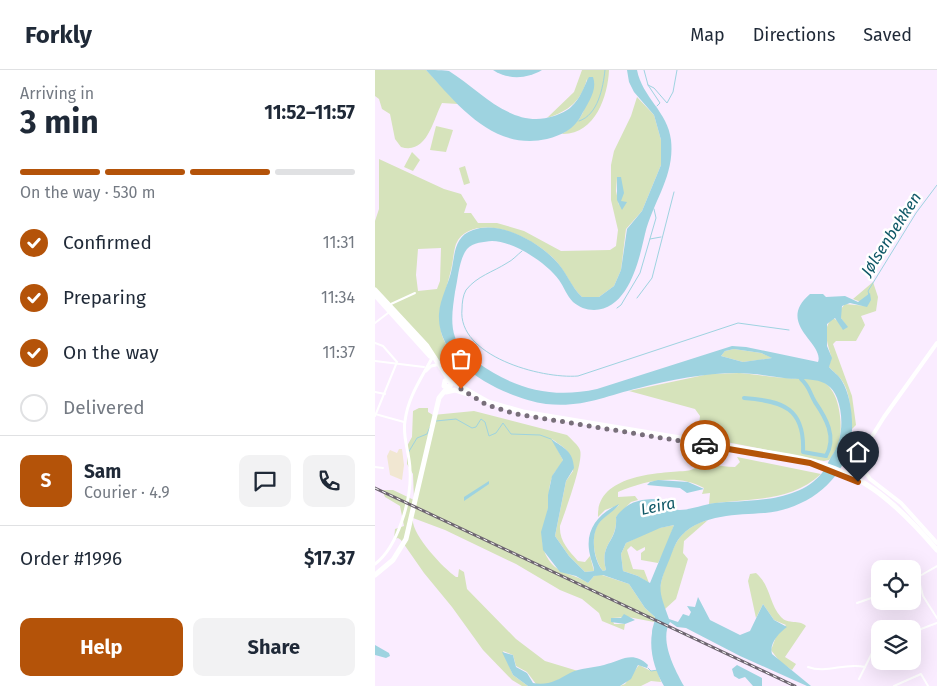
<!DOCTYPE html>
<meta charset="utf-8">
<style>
body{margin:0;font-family:"Fira Sans",sans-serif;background:#f2f2f3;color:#1f2937;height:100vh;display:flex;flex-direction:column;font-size:19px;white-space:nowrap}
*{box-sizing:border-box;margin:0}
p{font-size:16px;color:#747a83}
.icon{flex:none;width:28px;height:28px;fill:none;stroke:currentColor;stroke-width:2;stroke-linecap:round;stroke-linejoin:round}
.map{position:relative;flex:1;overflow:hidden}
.sheet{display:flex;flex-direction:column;background:#fff;width:375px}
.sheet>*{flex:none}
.fabs{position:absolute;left:496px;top:490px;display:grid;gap:10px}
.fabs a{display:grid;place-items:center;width:50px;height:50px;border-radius:10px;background:#fff;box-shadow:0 5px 20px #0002;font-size:25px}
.pin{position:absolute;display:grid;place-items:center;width:42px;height:42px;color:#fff;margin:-51px -21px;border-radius:50% 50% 50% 0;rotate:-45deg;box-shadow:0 0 5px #0007}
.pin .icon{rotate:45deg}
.courier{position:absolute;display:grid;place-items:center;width:50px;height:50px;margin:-25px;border:4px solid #b45309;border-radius:50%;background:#fff;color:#222;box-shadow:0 1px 6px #0007}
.head em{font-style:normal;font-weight:700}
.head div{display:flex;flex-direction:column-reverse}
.head{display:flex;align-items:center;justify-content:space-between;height:85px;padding:0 20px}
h1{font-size:32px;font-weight:700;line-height:38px}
.bar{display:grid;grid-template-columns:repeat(4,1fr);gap:8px 5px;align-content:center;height:60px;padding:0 20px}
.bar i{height:6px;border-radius:4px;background:#e0e1e3}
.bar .active{background:#b45309}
.bar p{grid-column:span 4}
.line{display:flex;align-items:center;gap:12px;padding:0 20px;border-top:1px solid #e0e1e3}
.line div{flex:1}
.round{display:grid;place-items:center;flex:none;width:52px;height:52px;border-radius:10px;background:#f2f2f3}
ol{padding:0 20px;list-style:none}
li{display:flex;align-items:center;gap:15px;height:55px}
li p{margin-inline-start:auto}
li .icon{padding:5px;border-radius:50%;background:#b45309;color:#fff;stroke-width:4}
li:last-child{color:#747a83}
li i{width:28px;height:28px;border:2px solid #e0e1e3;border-radius:50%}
.cta{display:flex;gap:10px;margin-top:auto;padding:10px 20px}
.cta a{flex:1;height:58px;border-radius:10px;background:#b45309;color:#fff;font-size:20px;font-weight:700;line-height:58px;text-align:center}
.cta a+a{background:#f2f2f3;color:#1f2937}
header{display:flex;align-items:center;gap:30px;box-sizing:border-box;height:70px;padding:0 25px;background:#fff;border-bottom:1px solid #e0e1e3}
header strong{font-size:24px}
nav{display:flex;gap:28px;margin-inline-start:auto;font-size:18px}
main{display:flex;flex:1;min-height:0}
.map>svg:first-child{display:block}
</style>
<header>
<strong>Forkly</strong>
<nav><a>Map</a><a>Directions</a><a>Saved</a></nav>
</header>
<main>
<section class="sheet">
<div class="head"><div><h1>3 min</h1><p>Arriving in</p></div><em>11:52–11:57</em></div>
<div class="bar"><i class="active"></i><i class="active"></i><i class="active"></i><i></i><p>On the way · 530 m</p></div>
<ol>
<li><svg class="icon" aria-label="check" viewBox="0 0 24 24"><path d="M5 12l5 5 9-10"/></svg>Confirmed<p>11:31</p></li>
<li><svg class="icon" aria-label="check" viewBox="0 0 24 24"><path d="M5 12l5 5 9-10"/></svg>Preparing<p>11:34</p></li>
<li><svg class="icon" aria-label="check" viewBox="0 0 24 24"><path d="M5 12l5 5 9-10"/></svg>On the way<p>11:37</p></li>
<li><i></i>Delivered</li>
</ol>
<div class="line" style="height:90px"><b class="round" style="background:#b45309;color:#fff">S</b><div><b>Sam</b><p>Courier · 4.9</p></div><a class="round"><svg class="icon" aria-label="chat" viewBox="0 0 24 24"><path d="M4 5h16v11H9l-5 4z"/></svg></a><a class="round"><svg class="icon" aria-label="phone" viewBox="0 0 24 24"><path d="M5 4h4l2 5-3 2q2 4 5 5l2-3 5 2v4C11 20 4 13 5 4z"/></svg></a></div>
<div class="line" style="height:65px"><div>Order #1996</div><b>$17.37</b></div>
<div class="cta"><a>Help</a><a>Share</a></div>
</section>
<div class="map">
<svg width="562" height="616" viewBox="0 0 562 616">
<rect width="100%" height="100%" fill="#faecff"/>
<!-- education -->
<path fill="#f1e7d2" d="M24 379H27L29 395 27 410 15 405 12 386 15 380 22 383Z"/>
<!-- green -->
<g fill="#d6e3bb" fill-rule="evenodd">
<path d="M0 0H51L83 34 67 33C58 50 52 85 26 77L20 69 15 44 7 39 4 29 0 26Z"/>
<path d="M207 0H234C233 26 220 65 187 64 212 47 211 38 212 9 206 31 194 41 172 48L199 22Z"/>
<path d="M262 27 279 45 286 70V95L267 141 251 159 246 200 239 216 224 227H207C198 219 193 207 185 196 173 180 151 167 132 161 115 155 89 155 81 174 78 183 78 195 75 204 66 240 54 262 85 292L82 304 75 305 0 225V151L4 139V89L69 119 86 124 92 134 89 143H96L103 153H122L149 161 186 181 235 180 241 176 243 160 236 130V95L239 81 256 46ZM242 108 248 121 244 135 241 121ZM66 178 65 211 62 219 43 221 41 205 43 179Z"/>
<path d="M61 56 78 60 71 82 55 80Z"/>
<path d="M37 82 45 90 38 101 29 97Z"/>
<path d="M90 96 95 113 89 115 84 98Z"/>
<path d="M498 212 503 227 501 241 486 246 490 255 481 271H461L458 274 477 326 481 355 477 359C476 344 476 321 465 308 462 304 457 301 454 297 454 293 457 290 456 286 453 274 446 258 458 248L463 251 467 258 470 254 466 248 465 240 470 234 492 236 495 224 486 232 478 229Z"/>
<path d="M359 279 386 283 398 288 368 292 346 286 350 281Z"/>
<path d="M364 303C380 304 395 307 411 308 418 309 424 308 430 308 454 306 463 326 465 346 467 363 465 376 454 390L449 391 315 365 317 357 324 354 325 346 320 339 254 321 334 304Z"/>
<path d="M44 338H53V342L58 345 99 341 192 365C196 369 203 375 205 380 209 391 190 442 185 456 184 471 194 481 203 491L210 492 215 486 219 501 210 502 194 486 180 466 191 411 198 401C196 380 193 381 177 369L188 390C187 396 181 399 178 405 173 416 174 427 173 439 170 459 161 474 176 493 185 504 202 505 213 513L219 506 224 504 254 514 270 538 280 547 279 552 253 547 237 548 239 554H250L249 560 227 551 224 543 207 529 185 520 141 494 70 460 38 448C35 463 68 498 81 507H83L84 499 89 502 92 519 141 569 170 591 203 601 174 614H161L152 602 141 596 138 585 128 581 138 605 153 616H147L137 610 108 580 77 537 49 503 26 470 23 468 19 469 20 459 29 456 25 436 10 427 7 420H18L39 430 38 404 32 394V376L37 367 38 341Z"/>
<path d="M362 387 446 404C415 433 374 428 334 434L335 423 327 424 329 418C302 403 269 411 243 422V427L260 426 263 430 256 432 241 447C243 472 224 473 231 500L228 501C219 490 215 466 223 454 229 446 238 441 244 435L230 440 223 447C221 405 282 403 310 401 316 401 319 398 325 396 335 393 349 397 360 397L365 392Z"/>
<path d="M333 450 309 471 308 483 313 489 301 529 290 539C289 535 286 532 285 528 282 515 297 476 306 466 313 458 324 452 333 450Z"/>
<path d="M299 455 291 478 283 493 266 490V483L270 480V477L262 481 256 476 252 480 258 499 269 500 274 513 263 506 248 501 246 484 251 473 279 459Z"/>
<path d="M381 503C396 516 394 534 406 547 413 555 424 549 431 556L410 587 421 594 417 600 405 592 396 580 402 564 411 555 399 550 388 534 381 548 373 511 375 504Z"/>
<path d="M264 595 276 601 282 600 286 612 276 611 266 616H245L250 614Z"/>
</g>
<!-- water -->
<g fill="#9ed3e0" fill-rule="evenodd">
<path d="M51 0C57 0 70 0 74 1 106 21 137 60 179 46 185 44 192 41 196 37 206 28 208 18 214 7H218C223 21 212 34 206 46 199 59 187 65 172 69 118 81 83 35 51 0Z"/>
<path d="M118 0H167C152 9 133 10 118 0Z"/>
<path d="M252 0H262C267 27 293 42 296 70 300 106 278 131 270 164 264 190 254 239 219 240 211 240 204 237 198 232 192 226 189 217 184 210 172 193 138 171 117 171 109 172 98 172 92 179 84 189 83 209 80 222 78 236 75 253 80 267 84 279 92 286 102 292 139 319 177 329 222 319L357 276 371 277 443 292C450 273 400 254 435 224H448L451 227 470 226 483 232 495 223 496 230 492 237 475 233 467 236 466 248 473 257 468 260 460 248 452 254V276L457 288 454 297C458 302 464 305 467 311 476 326 479 352 476 370 469 412 431 439 390 443 363 445 328 444 307 465 301 471 298 480 295 488 282 519 283 518 294 549L303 552 308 544 314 546 316 542 312 536 320 537 323 527 335 550 365 565 375 561 388 534 399 550 412 557C404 563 394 573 397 584L436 616H432L365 586 311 558 302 557 295 552C284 570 300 600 309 616H289C280 601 274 581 277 563 277 557 280 553 280 547L270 538 254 514 228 505 219 506 213 513 201 506 185 502 168 480 166 462 173 438V425L177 406 188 390 176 369C189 378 198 381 199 398L191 411 180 466 194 486 210 502 219 501C219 495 216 491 215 485 209 460 223 444 244 434 241 440 230 446 225 452 215 464 218 490 228 501L231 500C224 472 243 473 241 447 252 432 264 429 282 429 287 432 292 437 298 439 309 443 328 434 340 433 374 430 423 433 447 403 451 398 453 392 456 387 468 371 469 346 462 328 453 304 429 311 409 308 393 306 378 303 362 303 329 303 295 310 264 318 230 326 208 338 171 334 130 328 61 294 64 244 65 228 74 214 77 198 80 182 80 166 98 160 124 150 161 171 179 189 191 200 196 217 207 227H224L239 216 246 200 252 159 267 141 286 95V70L279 45 259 22 254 12ZM359 279 386 283 397 288 368 292 346 286 350 281ZM299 455 275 513 263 506 248 501 246 484 251 473 285 458Z"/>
<path d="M242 107H246L249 123 246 131 252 132 247 140 242 130Z"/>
<path d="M283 410 313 412 329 419 312 423 305 418 272 415 275 412Z"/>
<path d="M114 411V414L89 431V427Z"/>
<path d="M249 544 260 550 250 554 236 552V548H246Z"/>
<path d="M0 575 14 583 15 586 11 588 0 585Z"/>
<path d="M127 582 138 585 141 597 152 603 158 613C172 616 183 610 195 603 205 598 218 598 229 595 246 591 257 580 273 595L272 598 263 595 256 609 245 616H153L138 605Z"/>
<path d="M362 595 387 608V616H378L370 607 364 609 359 606 357 599Z"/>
</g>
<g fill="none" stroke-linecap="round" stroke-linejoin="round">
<!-- stream -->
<g stroke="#9ed3e0" stroke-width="1">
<path d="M269 0 273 15 285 33 282 36"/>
<path d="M273 15 279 18 292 33 298 22 302 0"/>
<path d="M204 51C223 45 228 18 230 0"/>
<path d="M275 169 286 167"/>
<path d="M147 181C142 185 138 190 132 193 118 202 102 206 91 220 88 225 87 233 87 239 82 286 166 309 203 306L363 253 414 260"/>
<path d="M494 225 493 221 541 143 562 115"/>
<path d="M262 228 277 208 299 122"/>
<path d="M242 238 246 235 265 203 281 148 279 139"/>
<path d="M61 351 81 349 97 358 101 357 106 349 110 352 114 366 121 363 128 353 136 364 165 365 176 369"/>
<path d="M33 383 42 368 52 364 55 357"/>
<path d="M273 598 276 601 283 600"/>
</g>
<!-- river -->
<g stroke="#9ed3e0" stroke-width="4">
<path d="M426 309C435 317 434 322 440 332 451 348 462 367 451 386"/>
<path d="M369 328C408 331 430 338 428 382L451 386"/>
</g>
<!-- minor -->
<g stroke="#fff" stroke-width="2">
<path d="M16 234 40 223"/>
<path d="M0 253 13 243"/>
<path d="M0 273 8 276 22 292 0 346"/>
<path d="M0 291 49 297"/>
<path d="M0 322 10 324"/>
<path d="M0 344 29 352"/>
<path d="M0 397 8 398"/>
<path d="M562 496 543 507 548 526 562 548"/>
<path d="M538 510 543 507"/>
<path d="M482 533 505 525"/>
<path d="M538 562 562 553"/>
<path d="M433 597C452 604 470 592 490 597"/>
<path d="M484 609 501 575 505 573"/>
<path d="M519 616 546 604 553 616"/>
</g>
<!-- tertiary -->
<g stroke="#fff" stroke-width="3">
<path d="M51 301 56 296 61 295"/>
<path d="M0 494C23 477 37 428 35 400 35 384 27 367 30 351 33 327 46 309 57 288"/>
</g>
<!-- secondary -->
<path stroke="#fff" stroke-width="4" d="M562 273 509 347 491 376 487 390 489 400 495 409 526 433 562 473"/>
<!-- trunk -->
<g stroke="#fff" stroke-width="5">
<path d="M0 220 52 276 74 310"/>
<path d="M0 225 55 286"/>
<path d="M76 312 75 317 69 316 70 311 74 310 113 332 148 342 414 386C483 398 518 429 562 480"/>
<path d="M71 322 80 320 92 324"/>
<path d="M0 505 18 490 31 469 64 328 72 318"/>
</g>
<defs>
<path id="rail" d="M0 418 420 616"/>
</defs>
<!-- rail casing -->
<use href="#rail" stroke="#6e6671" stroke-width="3"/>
<!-- rail -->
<use href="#rail" stroke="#fff" stroke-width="1" stroke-dasharray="4" stroke-linecap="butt"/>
</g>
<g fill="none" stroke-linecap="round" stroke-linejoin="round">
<!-- done -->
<path stroke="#786f7a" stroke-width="5" stroke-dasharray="0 9" d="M86 319 112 335 141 344 330 375"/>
<!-- route -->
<path stroke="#b45309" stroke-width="6" d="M330 375 435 393 483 412"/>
</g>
<g text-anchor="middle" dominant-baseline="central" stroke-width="5" stroke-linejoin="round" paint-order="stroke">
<!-- water labels -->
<g font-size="16" font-style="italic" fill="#0f5867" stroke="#fff">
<text transform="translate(516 164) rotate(-57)">Jølsenbekken</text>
<text transform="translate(283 436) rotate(-12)">Leira</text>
</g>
</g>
</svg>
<div class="fabs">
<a><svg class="icon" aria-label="locate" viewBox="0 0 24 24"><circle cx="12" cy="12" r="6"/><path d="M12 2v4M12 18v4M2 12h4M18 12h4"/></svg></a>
<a><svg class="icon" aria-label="layers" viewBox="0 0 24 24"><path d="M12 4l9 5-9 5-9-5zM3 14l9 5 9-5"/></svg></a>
</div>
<div class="pin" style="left:86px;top:319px;background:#ea580c"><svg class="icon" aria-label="bag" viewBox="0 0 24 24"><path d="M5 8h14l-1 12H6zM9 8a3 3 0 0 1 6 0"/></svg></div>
<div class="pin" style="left:483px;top:412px;background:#1f2937"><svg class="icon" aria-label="home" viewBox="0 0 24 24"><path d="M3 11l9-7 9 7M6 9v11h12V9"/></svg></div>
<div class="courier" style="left:330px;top:375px"><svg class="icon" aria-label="car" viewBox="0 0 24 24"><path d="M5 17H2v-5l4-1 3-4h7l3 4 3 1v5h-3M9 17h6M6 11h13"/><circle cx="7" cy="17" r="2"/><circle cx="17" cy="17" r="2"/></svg></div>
</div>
</main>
